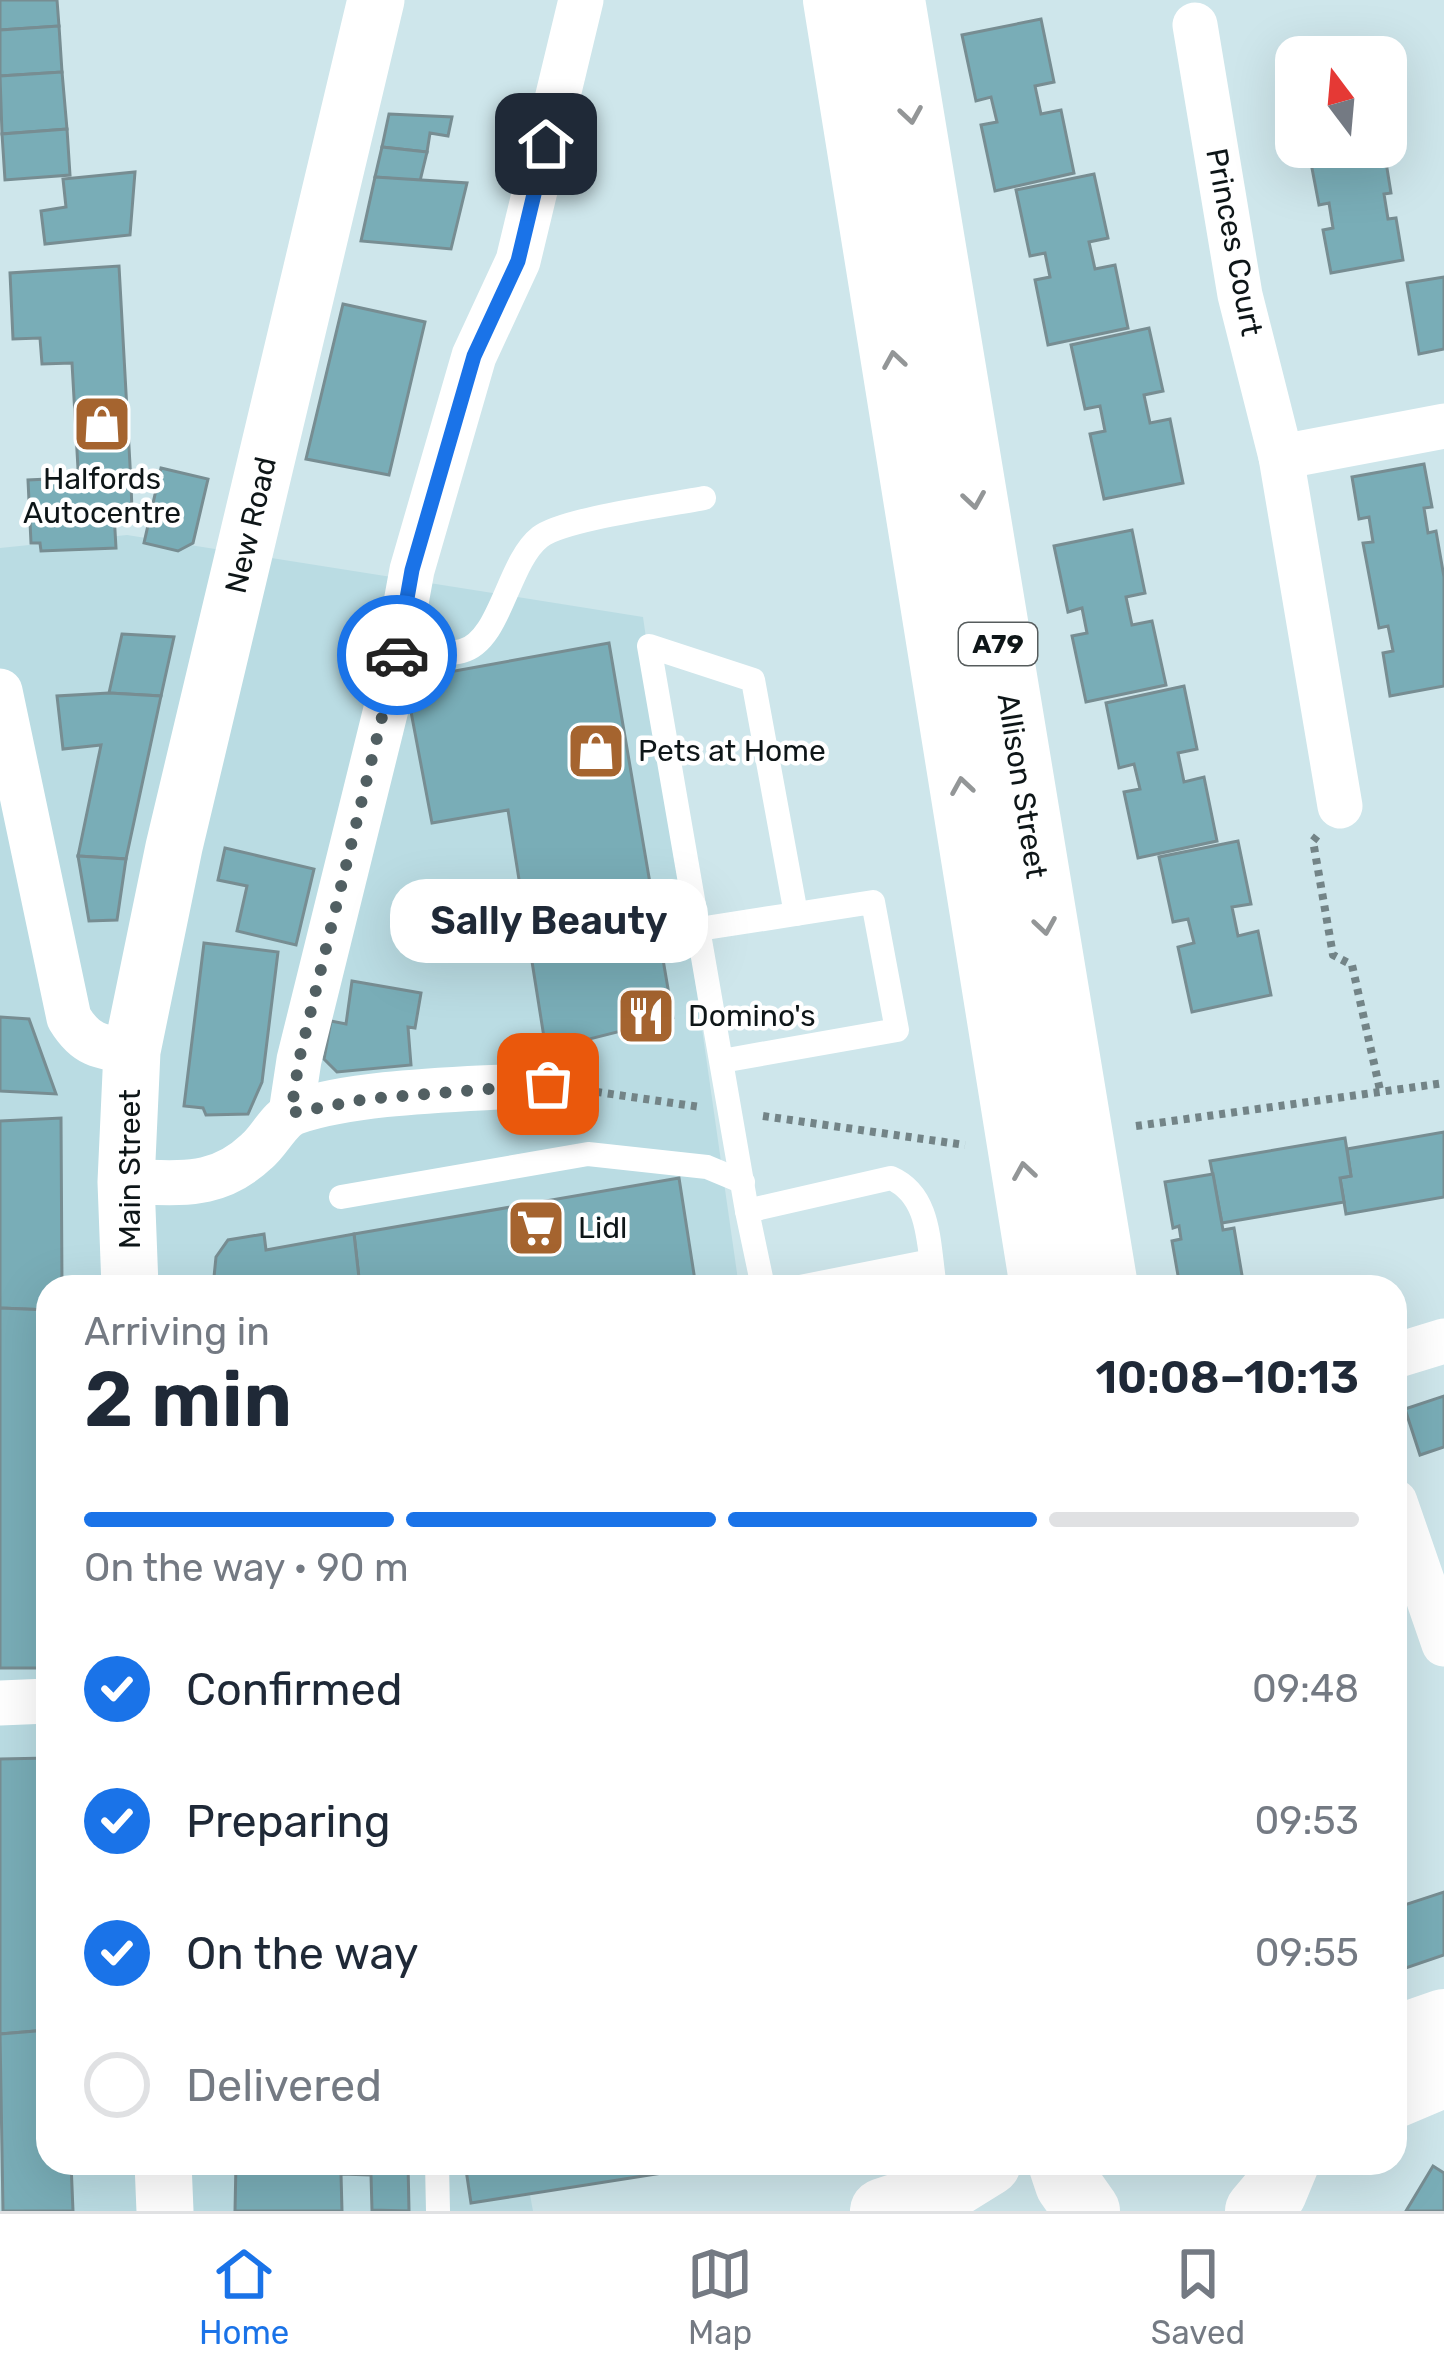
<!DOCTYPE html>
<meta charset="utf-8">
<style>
body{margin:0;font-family:Rubik,sans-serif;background:#f2f2f3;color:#1f2937;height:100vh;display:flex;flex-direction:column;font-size:45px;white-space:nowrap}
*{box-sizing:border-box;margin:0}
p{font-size:39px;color:#747a83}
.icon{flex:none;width:66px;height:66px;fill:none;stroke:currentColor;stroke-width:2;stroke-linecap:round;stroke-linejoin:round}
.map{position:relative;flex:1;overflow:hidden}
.panel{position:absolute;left:36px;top:1275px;width:1371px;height:900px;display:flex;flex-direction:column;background:#fff;border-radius:36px;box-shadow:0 12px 48px #0002}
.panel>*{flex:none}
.needle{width:78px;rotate:344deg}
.buttons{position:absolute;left:1275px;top:36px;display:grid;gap:24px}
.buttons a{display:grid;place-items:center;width:132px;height:132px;border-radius:24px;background:#fff;box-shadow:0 12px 48px #0002;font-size:60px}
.pin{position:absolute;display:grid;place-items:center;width:102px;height:102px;color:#fff;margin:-51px;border-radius:24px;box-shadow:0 6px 18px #0006}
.courier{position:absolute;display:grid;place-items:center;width:120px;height:120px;margin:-60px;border:9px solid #1a73e8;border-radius:50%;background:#fff;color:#222;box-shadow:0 3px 15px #0007}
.bubble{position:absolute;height:84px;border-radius:36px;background:#fff;box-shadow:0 12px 48px #0002;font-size:39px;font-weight:600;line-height:84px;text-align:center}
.headline em{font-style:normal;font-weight:600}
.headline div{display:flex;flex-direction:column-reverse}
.headline{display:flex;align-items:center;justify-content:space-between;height:204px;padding:0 48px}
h1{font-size:78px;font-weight:600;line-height:90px}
.bar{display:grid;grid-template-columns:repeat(4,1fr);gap:18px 12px;align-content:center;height:144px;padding:0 48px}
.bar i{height:15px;border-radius:9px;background:#e0e1e3}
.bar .on{background:#1a73e8}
.bar p{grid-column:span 4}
ol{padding:0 48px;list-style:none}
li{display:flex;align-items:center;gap:36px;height:132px}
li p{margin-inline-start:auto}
li .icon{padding:12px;border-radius:50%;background:#1a73e8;color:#fff;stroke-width:4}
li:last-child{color:#747a83}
li i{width:66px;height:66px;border:6px solid #e0e1e3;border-radius:50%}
.tabs{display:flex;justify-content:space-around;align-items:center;height:168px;border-top:3px solid #e0e1e3;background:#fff;font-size:33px;color:#747a83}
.tabs a{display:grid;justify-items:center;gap:6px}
.tabs .on{color:#1a73e8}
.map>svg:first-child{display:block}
</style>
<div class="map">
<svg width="1444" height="2211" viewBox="0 0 1444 2211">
<rect width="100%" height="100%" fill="#cee6eb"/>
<!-- built -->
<path fill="#badce3" d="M127 535 643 617 739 1287H48V2163H524L533 2211H0V548Z"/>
<!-- building -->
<g fill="#79adb7" stroke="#778d92" stroke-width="3">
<path d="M0 0H57L59 26 0 30Z"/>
<path d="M1041 19 1054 82 1035 86 1041 114 1061 110 1074 173 995 191 981 125 997 122 991 97 976 101 962 35Z"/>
<path d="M59 26 62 72 0 76V30Z"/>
<path d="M62 72 67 129 2 134 0 76Z"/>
<path d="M389 114 452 117 448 136 430 133 427 152 382 147Z"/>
<path d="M67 129 70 175 5 180 2 134Z"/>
<path d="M382 147 427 152 420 181 375 177Z"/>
<path d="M1384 150 1391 193 1384 194 1388 219 1396 218 1403 260 1331 273 1323 230 1333 228 1329 203 1319 205 1311 163Z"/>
<path d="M135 172 130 235 45 244 41 211 66 207 63 179Z"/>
<path d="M1094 174 1108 238 1089 242 1095 269 1115 265 1128 328 1048 345 1035 280 1050 277 1045 253 1030 256 1016 190Z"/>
<path d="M375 177 467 183 451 249 361 241Z"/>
<path d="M119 266 131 483 79 486 72 363 42 364 40 338 13 339 10 273Z"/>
<path d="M1444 277V349L1419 354 1407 283Z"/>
<path d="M343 304 425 322 389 475 306 459Z"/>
<path d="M1149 328 1163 391 1144 395 1150 423 1170 419 1183 483 1104 499 1090 434 1105 431 1100 406 1085 409 1071 345Z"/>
<path d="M1424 464 1432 507 1424 508 1428 533 1436 531 1444 577V686L1390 696 1383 653 1393 651 1388 626 1379 628 1363 543 1373 542 1369 517 1359 519 1352 477Z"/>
<path d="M161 468 208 479 193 543 178 551 144 543Z"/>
<path d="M69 478 70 486 131 483 132 512 114 513 116 548 41 551 40 543H31L28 480Z"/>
<path d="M1132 530 1145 593 1126 597 1132 625 1152 621 1166 685 1086 702 1072 636 1087 633 1082 608 1068 612 1054 546Z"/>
<path d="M122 634 174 637 161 696 109 693Z"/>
<path d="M609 643 673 1018 546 1050 508 810 432 823 405 680Z"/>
<path d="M1184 686 1197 749 1178 753 1184 782 1204 777 1217 841 1138 858 1124 792 1140 789 1134 764 1119 768 1106 703Z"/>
<path d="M109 693 161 696 126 859 78 856 101 745 63 749 57 696Z"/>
<path d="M1238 841 1251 904 1232 907 1238 936 1258 931 1271 995 1192 1012 1178 947 1194 943 1188 919 1173 922 1159 857Z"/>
<path d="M225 848 314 869 296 945 237 931 247 886 218 880Z"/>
<path d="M78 856 126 859 117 920 89 921Z"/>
<path d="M204 943 278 952 262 1082 248 1114 206 1115 203 1108 184 1106Z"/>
<path d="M352 981 421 993 415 1028 408 1027 411 1065 337 1072 324 1059 331 1021 346 1024Z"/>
<path d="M0 1017 29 1019 56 1094 0 1091Z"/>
<path d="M61 1118 62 1287H48V1310L0 1308V1121Z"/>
<path d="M1444 1132V1197L1346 1214 1340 1178 1351 1176 1347 1149Z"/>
<path d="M1345 1138 1351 1176 1340 1178 1344 1202 1222 1223 1210 1161Z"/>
<path d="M1213 1174 1223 1230 1234 1228 1244 1287H1180L1172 1241 1181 1239 1179 1226 1173 1228 1165 1182Z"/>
<path d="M679 1178 696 1287H360L354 1234Z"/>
<path d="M264 1234 266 1250 354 1234 360 1287H213L216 1257 228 1240Z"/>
<path d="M0 1308 48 1310V1668H0Z"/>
<path d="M1444 1396V1447L1420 1455 1405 1409Z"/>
<path d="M48 1758V2030L0 2034V1759Z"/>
<path d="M1444 1892V1955L1400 1970 1395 1960V1908Z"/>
<path d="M48 2030V2163H71L73 2211H3L0 2034Z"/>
<path d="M236 2163H408L409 2211 372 2210 371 2175 341 2174 342 2211H235Z"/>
<path d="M465 2163H726L471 2203Z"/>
<path d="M1433 2166 1444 2173V2211H1406Z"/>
</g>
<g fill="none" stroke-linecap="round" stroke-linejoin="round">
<!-- path -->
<g stroke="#738487" stroke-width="8" stroke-dasharray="6 6" stroke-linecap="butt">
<path d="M1317 836 1313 841 1333 955 1352 965 1380 1090"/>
<path d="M584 1090 700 1107"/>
<path d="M763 1116 965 1145"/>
<path d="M1136 1126 1444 1083"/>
</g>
<!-- service -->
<g stroke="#fff" stroke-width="24">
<path d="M397 656C418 655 442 656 462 651 501 641 507 563 540 537 563 519 669 505 704 498"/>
<path d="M699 929 796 914"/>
<path d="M722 1061 897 1030 873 902 796 914 753 680 649 646 747 1211"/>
<path d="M341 1197 588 1154 707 1167 743 1182"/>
<path d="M763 1287 747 1211 891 1178C932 1196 928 1247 935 1287"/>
<path d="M800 1287 931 1261"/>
<path d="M437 2163 438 2211"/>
</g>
<!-- minor -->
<g stroke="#fff" stroke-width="45">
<path d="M1195 25 1240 295 1281 457 1340 806"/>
<path d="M1281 457 1444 426"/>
<path d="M0 691 69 1018C86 1046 100 1047 132 1051"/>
<path d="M291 1113 299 1060 388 701 412 570 474 356 518 261 581 0"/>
<path d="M126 1182C179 1182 216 1190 257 1151 270 1140 280 1117 296 1112 363 1089 475 1090 547 1084"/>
<path d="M1395 1356 1444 1341"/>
<path d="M1395 1502 1444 1644"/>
<path d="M0 1703 48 1701"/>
</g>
<!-- tertiary -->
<g stroke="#fff" stroke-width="57">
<path d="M130 1287 126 1182 132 1051 174 847 376 0"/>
<path d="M163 2163 165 2211"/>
</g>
<!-- primary -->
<g stroke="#fff" stroke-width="66">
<path d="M836 0 1043 1287"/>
<path d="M892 0 1105 1287"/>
<path d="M1395 2039 1444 2022"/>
<path d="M1395 2095 1444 2074"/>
<path d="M1061 2163 1068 2184 1087 2211"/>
<path d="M883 2211 941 2192 988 2163"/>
<path d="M1258 2211 1274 2192 1286 2163"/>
</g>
</g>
<!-- one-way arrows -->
<defs><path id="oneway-chevron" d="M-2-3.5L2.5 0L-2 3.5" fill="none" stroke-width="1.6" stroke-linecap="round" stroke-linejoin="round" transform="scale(3)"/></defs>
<g stroke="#939697">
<use href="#oneway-chevron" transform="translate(911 115) rotate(81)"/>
<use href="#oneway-chevron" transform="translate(894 360) rotate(-99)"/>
<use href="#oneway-chevron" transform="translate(974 500) rotate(81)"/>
<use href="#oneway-chevron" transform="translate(962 786) rotate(-99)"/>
<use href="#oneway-chevron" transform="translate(1045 926) rotate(81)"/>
<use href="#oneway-chevron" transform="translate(1024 1171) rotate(-99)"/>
</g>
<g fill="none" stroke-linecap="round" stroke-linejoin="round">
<!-- done -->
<path stroke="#515f62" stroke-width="12" stroke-dasharray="0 21.6" d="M397 655 299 1060 291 1113 366 1099 548 1084"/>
<!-- route -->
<path stroke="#1a73e8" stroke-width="15" d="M397 655 412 570 474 356 518 261 546 144"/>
</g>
<!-- icons -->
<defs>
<symbol id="shop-square" viewBox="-11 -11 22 22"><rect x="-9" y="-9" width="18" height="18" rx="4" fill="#a5642f" stroke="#fff"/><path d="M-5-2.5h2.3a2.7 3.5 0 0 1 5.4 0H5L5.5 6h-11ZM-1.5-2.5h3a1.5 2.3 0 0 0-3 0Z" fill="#fff"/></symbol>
<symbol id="restaurant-square" viewBox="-11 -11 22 22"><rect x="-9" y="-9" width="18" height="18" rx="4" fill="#a5642f" stroke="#fff"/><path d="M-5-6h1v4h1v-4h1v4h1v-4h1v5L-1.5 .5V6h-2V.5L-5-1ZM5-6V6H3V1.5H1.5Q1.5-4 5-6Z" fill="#fff"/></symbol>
<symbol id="supermarket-square" viewBox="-11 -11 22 22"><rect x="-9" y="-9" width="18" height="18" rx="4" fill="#a5642f" stroke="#fff"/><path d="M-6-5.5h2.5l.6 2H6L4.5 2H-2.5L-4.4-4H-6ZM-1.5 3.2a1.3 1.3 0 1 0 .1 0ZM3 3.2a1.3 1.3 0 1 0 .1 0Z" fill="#fff"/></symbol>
</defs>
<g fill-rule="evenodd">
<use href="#shop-square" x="69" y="391" width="66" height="66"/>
<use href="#shop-square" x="563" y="718" width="66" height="66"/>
<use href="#restaurant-square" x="613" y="983" width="66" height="66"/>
<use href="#supermarket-square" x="503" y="1195" width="66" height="66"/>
</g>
<g text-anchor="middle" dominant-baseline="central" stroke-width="9" stroke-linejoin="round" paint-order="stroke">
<!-- shield labels -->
<rect fill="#fff" stroke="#565c5d" stroke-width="3" x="959" y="623" width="78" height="42" rx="9"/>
<g font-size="27" font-weight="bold" fill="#0e1618">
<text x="998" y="644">A79</text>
</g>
<!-- street labels -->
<g font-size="30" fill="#0e1618" stroke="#fff">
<text transform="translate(1234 242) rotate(79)">Princes Court</text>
<text transform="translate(251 525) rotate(-77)">New Road</text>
<text transform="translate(1022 786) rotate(81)">Allison Street</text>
<text transform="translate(130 1169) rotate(-90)">Main Street</text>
</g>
<!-- poi labels -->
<g font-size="30" fill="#0e1618" stroke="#fff" text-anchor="start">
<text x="102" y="479" text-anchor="middle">Halfords<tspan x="102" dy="34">Autocentre</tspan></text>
<text x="638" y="751">Pets at Home</text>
<text x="688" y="1016">Domino's</text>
<text x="578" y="1228">Lidl</text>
</g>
</g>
</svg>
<div class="buttons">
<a><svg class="needle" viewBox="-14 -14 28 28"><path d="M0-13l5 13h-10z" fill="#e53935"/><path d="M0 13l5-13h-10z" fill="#747a83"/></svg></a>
</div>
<div class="pin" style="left:548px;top:1084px;background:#ea580c"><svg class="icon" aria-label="bag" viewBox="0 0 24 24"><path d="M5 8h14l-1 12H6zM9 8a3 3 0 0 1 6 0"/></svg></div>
<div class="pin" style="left:546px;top:144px;background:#1f2937"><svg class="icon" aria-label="home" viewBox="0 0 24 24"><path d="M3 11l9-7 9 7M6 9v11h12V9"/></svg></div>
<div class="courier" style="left:397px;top:655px"><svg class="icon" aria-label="car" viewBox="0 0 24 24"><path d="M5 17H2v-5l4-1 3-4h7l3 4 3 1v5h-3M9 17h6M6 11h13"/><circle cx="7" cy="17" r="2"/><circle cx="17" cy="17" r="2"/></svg></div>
<div class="bubble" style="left:390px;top:879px;width:318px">Sally Beauty</div>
<section class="panel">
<div class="headline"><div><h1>2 min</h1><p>Arriving in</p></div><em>10:08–10:13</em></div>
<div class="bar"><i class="on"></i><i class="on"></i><i class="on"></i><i></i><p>On the way · 90 m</p></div>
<ol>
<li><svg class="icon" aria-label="check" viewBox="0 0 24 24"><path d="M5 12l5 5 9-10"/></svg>Confirmed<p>09:48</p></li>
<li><svg class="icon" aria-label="check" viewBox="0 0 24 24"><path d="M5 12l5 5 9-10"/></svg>Preparing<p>09:53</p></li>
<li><svg class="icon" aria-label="check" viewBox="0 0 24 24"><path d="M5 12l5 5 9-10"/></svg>On the way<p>09:55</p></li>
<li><i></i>Delivered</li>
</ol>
</section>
</div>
<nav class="tabs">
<a class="on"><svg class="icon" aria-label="home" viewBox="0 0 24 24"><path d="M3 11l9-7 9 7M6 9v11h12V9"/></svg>Home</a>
<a><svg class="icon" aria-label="map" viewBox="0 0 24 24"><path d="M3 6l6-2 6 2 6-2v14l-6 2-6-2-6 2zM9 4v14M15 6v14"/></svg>Map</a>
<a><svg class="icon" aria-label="saved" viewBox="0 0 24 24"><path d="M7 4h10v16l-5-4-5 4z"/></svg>Saved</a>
</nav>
